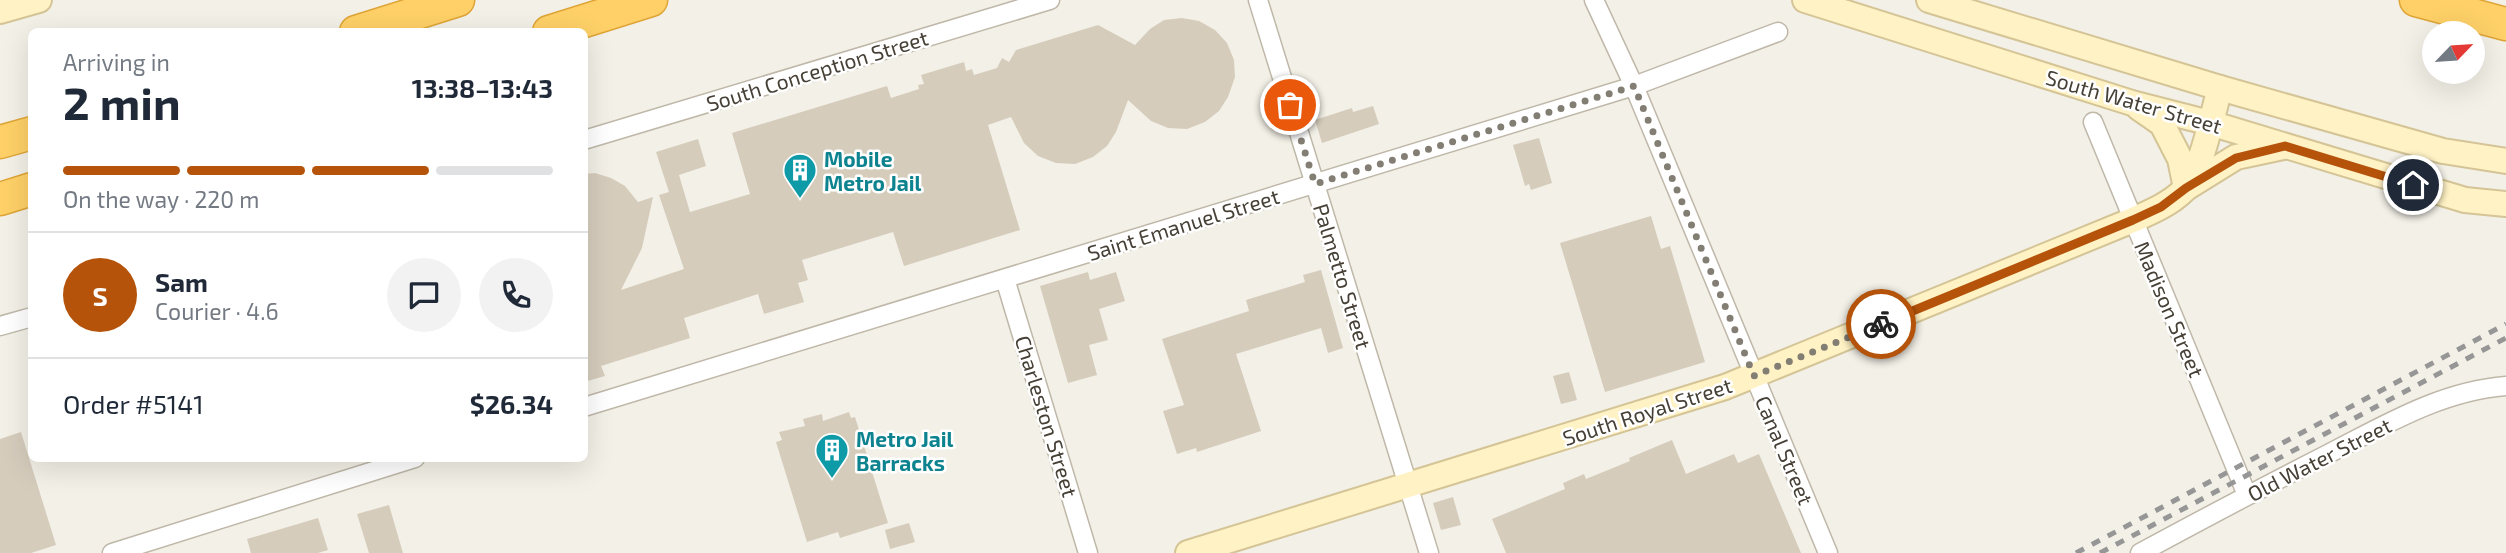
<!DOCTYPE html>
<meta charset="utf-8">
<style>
body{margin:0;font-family:"Exo 2",sans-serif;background:#f2f2f3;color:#1f2937;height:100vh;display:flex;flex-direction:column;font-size:26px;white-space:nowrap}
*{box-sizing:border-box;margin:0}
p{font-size:23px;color:#747a83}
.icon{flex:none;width:38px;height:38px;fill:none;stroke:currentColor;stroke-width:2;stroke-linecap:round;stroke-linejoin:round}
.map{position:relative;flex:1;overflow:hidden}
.sheet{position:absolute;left:28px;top:28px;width:560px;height:434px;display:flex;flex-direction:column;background:#fff;border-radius:10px;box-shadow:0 7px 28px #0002}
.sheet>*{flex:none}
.needle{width:46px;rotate:65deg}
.controls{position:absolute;left:2422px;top:21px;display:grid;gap:14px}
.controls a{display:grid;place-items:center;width:63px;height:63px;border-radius:50%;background:#fff;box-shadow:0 7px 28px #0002;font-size:35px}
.pin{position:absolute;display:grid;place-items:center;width:60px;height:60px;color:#fff;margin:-30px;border:4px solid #fff;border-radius:50%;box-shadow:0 2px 7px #0007}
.courier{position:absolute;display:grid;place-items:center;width:70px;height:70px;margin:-35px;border:5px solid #b45309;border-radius:50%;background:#fff;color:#222;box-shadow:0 2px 9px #0007}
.summary em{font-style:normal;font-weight:700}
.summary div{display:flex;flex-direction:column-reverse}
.summary{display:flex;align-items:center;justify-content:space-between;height:119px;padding:0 35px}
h1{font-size:46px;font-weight:700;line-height:52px}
.bar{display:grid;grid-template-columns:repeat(4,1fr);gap:10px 7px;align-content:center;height:84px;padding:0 35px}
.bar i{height:9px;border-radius:5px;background:#e0e1e3}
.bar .active{background:#b45309}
.bar p{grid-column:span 4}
.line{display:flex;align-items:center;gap:18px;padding:0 35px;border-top:2px solid #e0e1e3}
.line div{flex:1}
.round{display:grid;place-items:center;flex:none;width:74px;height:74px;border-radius:37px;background:#f2f2f3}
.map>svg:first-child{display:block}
</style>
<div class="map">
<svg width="2506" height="553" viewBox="0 0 2506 553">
<rect width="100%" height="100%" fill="#f3f0e7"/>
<!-- building -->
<g fill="#d5ccbc">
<path d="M1182 18 1199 21 1215 30 1227 43 1234 60 1235 77 1228 97 1219 111 1205 122 1187 129 1168 128 1151 121 1128 100 1116 132 1107 146 1093 157 1075 164 1056 163 1038 156 1024 143 1011 117 988 125 1020 230 904 266 893 232 802 260 808 280 798 283 804 302 764 314 758 294 684 318 690 338 601 366 605 376 584 382V174L595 173 611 178 625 186 638 202 653 197 642 248 621 290 684 269 659 195 669 192 656 152 698 139 706 166 679 175 690 212 750 194 732 133 887 86 891 98 919 89 918 85 924 84 921 75 964 62 966 71 972 69 974 75 997 68 1002 58 1009 62 1016 50 1098 25 1135 45 1150 29 1164 20Z"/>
<path d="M1373 106 1379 124 1322 143 1315 120 1352 108 1353 112Z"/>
<path d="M1539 138 1552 183 1531 190 1529 184 1525 186 1513 145Z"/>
<path d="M1651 216 1661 249 1670 246 1705 362 1605 392 1560 243Z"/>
<path d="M1321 270 1343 348 1328 353 1321 328 1236 354 1261 431 1197 452 1196 448 1177 454 1163 411 1184 405 1162 339 1249 311 1246 300 1305 282 1303 275Z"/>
<path d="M1088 272 1090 280 1116 272 1125 301 1099 309 1108 340 1089 345 1097 375 1068 383 1040 286Z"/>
<path d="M1569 372 1577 400 1561 404 1553 376Z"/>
<path d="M849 412 851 418 855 417 888 523 840 538 838 532 807 542 776 442 782 440 779 432 805 426 803 419 822 414 823 421Z"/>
<path d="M21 432 56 545 31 553H0V439Z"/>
<path d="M1672 440 1686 474 1734 454 1738 463 1759 454 1801 553H1506L1492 519 1565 489 1563 483 1584 474 1586 479 1630 461 1629 458Z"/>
<path d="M1453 497 1461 525 1441 530 1433 503Z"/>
<path d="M389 505 403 553H369L357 514Z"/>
<path d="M318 518 328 550 318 553H251L247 539Z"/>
<path d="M909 523 915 542 890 549 885 530Z"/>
</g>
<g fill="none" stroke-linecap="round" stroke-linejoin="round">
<defs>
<g id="street">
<path d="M1258 0 1429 553"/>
<path d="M1594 0 1634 86 1828 553"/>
<path d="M2093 122 2247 495"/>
<path d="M584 140 1050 0"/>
<path d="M1005 279 1088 553"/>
<path d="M0 326 32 317"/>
<path d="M584 407 1634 86 1778 32"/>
<path d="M112 553 415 458"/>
<path d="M2140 553C2203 519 2265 486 2328 454 2385 425 2441 391 2506 386"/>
</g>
<g id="secondary">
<path d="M1805 0 2132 103 2210 123 2465 200 2506 204"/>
<path d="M1929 0 2220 88 2443 151 2506 161"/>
<path d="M0 11 39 0"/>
<path d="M2139 108 2162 124 2180 159 2186 188 2236 157 2283 147"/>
<path d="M1188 553 1725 387 2133 220C2151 212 2170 204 2184 190 2201 173 2213 112 2220 88"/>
</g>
<g id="highway">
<path d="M2416 0 2506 24"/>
<path d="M356 32 458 0"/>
<path d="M549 32 651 0"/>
<path d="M0 142 32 133"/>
<path d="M0 199 32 189"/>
</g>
</defs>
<!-- street casing -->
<use href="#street" stroke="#bfb8a9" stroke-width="21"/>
<!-- secondary casing -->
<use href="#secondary" stroke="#d4c496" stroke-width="28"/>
<!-- highway casing -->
<use href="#highway" stroke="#dea436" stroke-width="35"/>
<!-- street -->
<use href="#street" stroke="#fff" stroke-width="18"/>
<!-- secondary -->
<use href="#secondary" stroke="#fff2c5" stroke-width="24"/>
<!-- highway -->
<use href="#highway" stroke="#fed067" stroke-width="32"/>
<!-- rail -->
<g stroke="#969696" stroke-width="5" stroke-dasharray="9 9" stroke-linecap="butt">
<path d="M2076 553 2506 324"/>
<path d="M2100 553 2506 338"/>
</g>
</g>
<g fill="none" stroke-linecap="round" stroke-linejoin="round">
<!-- done -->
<path stroke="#837e74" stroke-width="7" stroke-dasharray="0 12.6" d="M1290 105 1315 184 1634 86 1754 376 1881 324"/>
<!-- route -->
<path stroke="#b45309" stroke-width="9" d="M1881 324 2133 220 2161 207 2186 188 2236 158 2285 146 2413 185"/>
</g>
<!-- icons -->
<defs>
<symbol id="building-pin" viewBox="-11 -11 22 30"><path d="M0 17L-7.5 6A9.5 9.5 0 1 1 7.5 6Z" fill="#0f9aa8" stroke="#fff"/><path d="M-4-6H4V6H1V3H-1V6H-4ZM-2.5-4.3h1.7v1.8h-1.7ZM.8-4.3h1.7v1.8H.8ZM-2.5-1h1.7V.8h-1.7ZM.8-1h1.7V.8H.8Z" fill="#fff"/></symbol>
</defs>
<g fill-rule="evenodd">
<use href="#building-pin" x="781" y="151" width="38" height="52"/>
<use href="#building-pin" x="813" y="431" width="38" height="52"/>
</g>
<g text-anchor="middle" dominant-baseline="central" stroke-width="5" stroke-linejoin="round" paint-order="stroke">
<!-- street labels -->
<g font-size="21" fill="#464036" stroke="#fff">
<text transform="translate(817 70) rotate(-17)">South Conception Street</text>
<text transform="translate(2134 101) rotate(16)">South Water Street</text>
<text transform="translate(1183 224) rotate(-17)">Saint Emanuel Street</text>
<text transform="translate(1343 276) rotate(73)">Palmetto Street</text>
<text transform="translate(2170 309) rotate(67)">Madison Street</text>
<text transform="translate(1647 411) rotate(-18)">South Royal Street</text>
<text transform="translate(1047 416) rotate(73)">Charleston Street</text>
<text transform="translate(1785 450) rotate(67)">Canal Street</text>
<text transform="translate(2319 459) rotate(-27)">Old Water Street</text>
</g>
<!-- culture labels -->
<g font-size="21" font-weight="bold" fill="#0d838f" stroke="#fff" text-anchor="start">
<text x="824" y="158">Mobile<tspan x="824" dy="24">Metro Jail</tspan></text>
<text x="856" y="438">Metro Jail<tspan x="856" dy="24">Barracks</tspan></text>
</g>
</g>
</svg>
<div class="controls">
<a><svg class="needle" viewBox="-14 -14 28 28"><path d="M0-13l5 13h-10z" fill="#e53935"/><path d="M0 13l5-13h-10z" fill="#747a83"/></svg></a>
</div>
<div class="pin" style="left:1290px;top:105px;background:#ea580c"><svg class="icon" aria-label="bag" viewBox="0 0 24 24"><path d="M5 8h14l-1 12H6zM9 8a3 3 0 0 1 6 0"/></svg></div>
<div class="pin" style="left:2413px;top:185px;background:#1f2937"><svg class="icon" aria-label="home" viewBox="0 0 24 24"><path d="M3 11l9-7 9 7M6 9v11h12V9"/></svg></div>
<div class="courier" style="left:1881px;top:324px"><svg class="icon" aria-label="bike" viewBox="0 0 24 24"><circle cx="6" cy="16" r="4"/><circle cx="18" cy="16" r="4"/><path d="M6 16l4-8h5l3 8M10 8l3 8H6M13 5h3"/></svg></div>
<section class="sheet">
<div class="summary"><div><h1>2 min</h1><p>Arriving in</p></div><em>13:38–13:43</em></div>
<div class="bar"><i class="active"></i><i class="active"></i><i class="active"></i><i></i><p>On the way · 220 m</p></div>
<div class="line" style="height:126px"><b class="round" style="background:#b45309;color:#fff">S</b><div><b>Sam</b><p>Courier · 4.6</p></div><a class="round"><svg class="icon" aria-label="chat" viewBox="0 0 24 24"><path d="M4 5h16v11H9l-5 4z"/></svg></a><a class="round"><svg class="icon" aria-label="phone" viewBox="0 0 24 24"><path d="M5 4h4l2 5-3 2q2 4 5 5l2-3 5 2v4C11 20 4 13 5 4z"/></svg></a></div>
<div class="line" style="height:91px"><div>Order #5141</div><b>$26.34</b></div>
</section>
</div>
